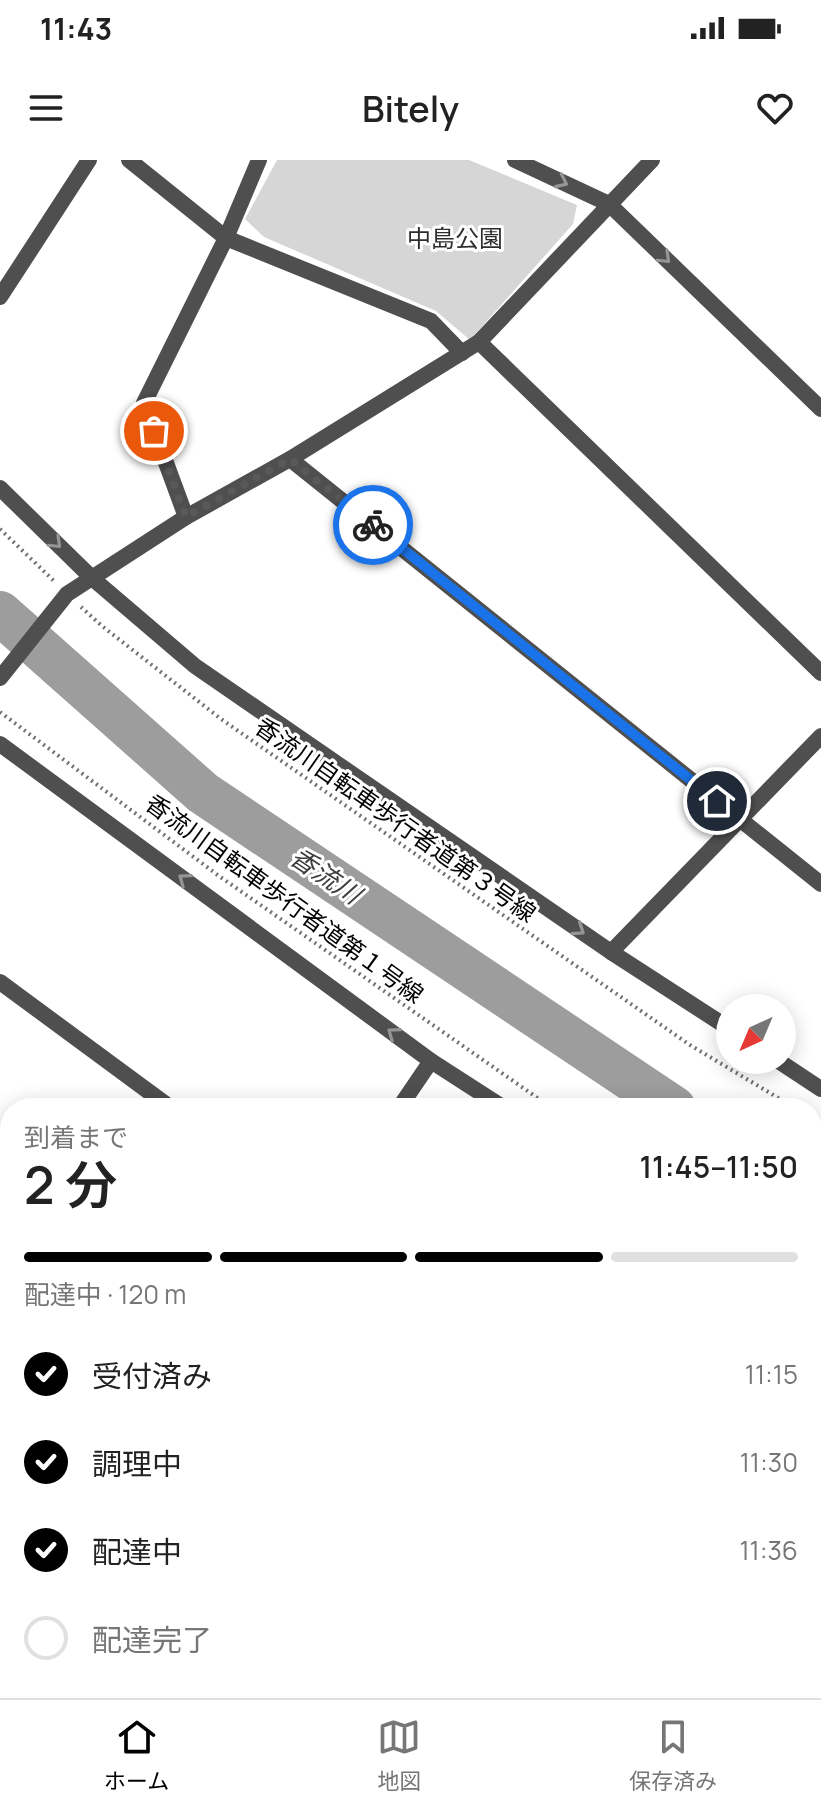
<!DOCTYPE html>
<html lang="ja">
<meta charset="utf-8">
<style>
body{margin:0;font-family:Manrope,"Noto Sans JP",sans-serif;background:#f2f2f2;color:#222;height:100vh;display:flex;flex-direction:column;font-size:30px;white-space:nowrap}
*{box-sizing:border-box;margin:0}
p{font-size:26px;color:#767676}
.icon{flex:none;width:44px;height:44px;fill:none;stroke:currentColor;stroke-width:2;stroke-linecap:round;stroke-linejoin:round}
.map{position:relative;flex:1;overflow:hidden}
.panel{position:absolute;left:0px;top:938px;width:822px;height:600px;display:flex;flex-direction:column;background:#fff;border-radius:32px 32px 0 0;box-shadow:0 4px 20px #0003}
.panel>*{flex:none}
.needle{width:52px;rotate:224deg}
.tools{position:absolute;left:716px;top:834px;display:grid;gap:16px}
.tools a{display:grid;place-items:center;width:80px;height:80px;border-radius:50%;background:#fff;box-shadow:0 4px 20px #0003;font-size:40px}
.pin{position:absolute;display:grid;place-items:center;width:68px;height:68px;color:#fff;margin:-34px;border:4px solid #fff;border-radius:50%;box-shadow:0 2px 8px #0007}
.courier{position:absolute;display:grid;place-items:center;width:80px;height:80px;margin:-40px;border:6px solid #1a73e8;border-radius:50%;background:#fff;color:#222;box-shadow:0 2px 10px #0007}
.headline em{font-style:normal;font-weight:600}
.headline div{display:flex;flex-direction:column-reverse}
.headline{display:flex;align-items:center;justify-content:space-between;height:136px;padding:0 24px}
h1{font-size:52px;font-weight:600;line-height:60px}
.bar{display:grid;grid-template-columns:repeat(4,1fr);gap:12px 8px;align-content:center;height:96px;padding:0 24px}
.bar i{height:10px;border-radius:6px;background:#e0e0e0}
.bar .active{background:#000}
.bar p{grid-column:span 4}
ol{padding:0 24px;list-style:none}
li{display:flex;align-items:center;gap:24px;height:88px}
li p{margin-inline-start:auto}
li .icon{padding:8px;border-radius:50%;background:#000;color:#fff;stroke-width:4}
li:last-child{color:#767676}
li i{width:44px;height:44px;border:4px solid #e0e0e0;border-radius:50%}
.status{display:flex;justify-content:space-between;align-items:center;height:56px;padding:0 40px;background:#fff;direction:ltr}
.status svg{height:22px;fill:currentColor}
header{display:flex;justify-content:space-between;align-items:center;height:104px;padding:0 24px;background:#fff;font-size:36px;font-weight:600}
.dock{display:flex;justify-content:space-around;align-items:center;height:112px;border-top:2px solid #e0e0e0;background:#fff;font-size:22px;color:#767676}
.dock a{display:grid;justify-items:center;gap:4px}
.dock .active{color:#000}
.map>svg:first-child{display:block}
</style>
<div class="status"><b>11:43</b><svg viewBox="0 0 49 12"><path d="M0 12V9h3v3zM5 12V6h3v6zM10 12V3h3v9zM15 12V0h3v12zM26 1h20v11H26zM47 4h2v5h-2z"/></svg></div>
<header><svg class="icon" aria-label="menu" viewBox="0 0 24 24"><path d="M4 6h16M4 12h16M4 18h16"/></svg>Bitely<svg class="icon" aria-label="heart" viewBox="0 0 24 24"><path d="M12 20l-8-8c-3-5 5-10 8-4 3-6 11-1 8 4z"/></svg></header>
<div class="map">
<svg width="821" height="1538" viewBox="0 0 821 1538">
<rect width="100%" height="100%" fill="#fff"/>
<!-- green -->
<g fill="#d6d6d6">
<path d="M277 0H469L577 45 573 64 470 180 436 151 264 77 245 59Z"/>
<path d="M381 1528H539L529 1538H392Z"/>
</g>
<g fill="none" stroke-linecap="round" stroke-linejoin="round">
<!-- river -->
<g stroke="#9d9d9d" stroke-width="44">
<path d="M0 453 203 633 674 948"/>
<path d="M812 1037 821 1043"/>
</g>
<!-- path -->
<g stroke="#717171" stroke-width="4" stroke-dasharray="2 4" stroke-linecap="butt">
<path d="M0 369 54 421"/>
<path d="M81 447 102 466 221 559 690 885 795 948"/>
<path d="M0 552 219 716 552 948"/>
<path d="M812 958 821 963"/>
<path d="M812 1041 821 1025"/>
<path d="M812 1111 821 1116"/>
</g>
<!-- minor -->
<g stroke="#4f4f4f" stroke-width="16">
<path d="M129 0 226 78 431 161 462 193"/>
<path d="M515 0 609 44 821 249"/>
<path d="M0 137 89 0"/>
<path d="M479 182 821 513"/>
<path d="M290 299 821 724"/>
<path d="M0 328 92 418 195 506 611 792 730 869"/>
<path d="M186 357 144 243 226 78 259 0"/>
<path d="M0 584 431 901 504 948"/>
<path d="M611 792 821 576"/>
<path d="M0 822 171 948"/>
<path d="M777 900 821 929"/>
<path d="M399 948 431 901"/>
<path d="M0 1049 10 1056"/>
<path d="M812 1137 821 1142"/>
<path d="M0 1351 10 1361"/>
<path d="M812 1364 821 1350"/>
<path d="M812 1376 821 1380"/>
<path d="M175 1528 185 1538"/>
<path d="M362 1528 373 1538"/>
<path d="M711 1528 732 1538"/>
<path d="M9 1538 16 1528"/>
<path d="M296 1538 305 1528"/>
<path d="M548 1538 557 1528"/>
</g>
<!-- tertiary -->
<path stroke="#4f4f4f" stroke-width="16" d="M0 518 67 434 186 357 290 299 479 182 652 0"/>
</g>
<!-- one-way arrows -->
<defs><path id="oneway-chevron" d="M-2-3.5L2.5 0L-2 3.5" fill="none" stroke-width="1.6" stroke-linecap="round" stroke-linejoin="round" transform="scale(2)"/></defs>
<g stroke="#959595">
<use href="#oneway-chevron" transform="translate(562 22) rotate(25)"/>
<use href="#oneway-chevron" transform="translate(665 98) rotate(44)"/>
<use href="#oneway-chevron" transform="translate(56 383) rotate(44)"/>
<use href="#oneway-chevron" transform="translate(184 719) rotate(-144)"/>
<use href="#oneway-chevron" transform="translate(579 770) rotate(34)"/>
<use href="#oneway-chevron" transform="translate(393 873) rotate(-144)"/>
</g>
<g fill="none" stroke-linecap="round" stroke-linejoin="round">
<!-- done -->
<path stroke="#595959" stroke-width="8" stroke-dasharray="0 14.4" d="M154 271 186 357 290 299 373 365"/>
<!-- route -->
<path stroke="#1a73e8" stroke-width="10" d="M373 365 717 641"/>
</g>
<g text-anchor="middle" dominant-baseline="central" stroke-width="6" stroke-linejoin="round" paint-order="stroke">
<!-- park labels -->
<g font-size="24" fill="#2d2d2d" stroke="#fff">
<text x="455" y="77">中島公園</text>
</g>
<!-- street labels -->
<g font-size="24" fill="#000" stroke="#fff">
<text transform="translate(396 659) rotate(35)">香流川自転車歩行者道第３号線</text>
<text transform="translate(285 738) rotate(36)">香流川自転車歩行者道第１号線</text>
</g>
<!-- water labels -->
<g font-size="26" font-style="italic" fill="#3e3e3e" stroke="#fff">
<text transform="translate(326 715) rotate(34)">香流川</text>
</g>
</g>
</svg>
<div class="tools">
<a><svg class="needle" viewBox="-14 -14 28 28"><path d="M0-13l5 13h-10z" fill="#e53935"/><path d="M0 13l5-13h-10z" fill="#767676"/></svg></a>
</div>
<div class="pin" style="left:154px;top:271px;background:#ea580c"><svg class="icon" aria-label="bag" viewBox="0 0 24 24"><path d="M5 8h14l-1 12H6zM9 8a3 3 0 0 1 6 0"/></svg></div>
<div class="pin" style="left:717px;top:641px;background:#1f2937"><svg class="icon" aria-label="home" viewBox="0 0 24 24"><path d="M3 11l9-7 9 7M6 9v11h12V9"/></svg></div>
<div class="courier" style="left:373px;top:365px"><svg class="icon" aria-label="bike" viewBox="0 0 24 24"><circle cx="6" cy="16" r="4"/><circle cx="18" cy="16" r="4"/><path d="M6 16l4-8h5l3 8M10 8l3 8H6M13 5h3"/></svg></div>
<section class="panel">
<div class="headline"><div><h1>2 分</h1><p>到着まで</p></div><em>11:45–11:50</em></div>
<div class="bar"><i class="active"></i><i class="active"></i><i class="active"></i><i></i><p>配達中 · 120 m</p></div>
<ol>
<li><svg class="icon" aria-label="check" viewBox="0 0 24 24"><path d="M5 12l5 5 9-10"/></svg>受付済み<p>11:15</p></li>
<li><svg class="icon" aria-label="check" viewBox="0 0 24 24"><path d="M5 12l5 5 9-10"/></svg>調理中<p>11:30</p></li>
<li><svg class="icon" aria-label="check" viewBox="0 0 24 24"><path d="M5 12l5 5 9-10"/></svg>配達中<p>11:36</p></li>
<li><i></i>配達完了</li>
</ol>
</section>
</div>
<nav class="dock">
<a class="active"><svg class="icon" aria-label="home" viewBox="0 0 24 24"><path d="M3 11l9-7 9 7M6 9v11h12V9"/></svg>ホーム</a>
<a><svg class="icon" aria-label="map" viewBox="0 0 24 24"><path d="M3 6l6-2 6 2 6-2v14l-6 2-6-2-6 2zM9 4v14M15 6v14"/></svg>地図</a>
<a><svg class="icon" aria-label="saved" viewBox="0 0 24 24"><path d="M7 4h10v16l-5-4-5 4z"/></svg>保存済み</a>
</nav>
